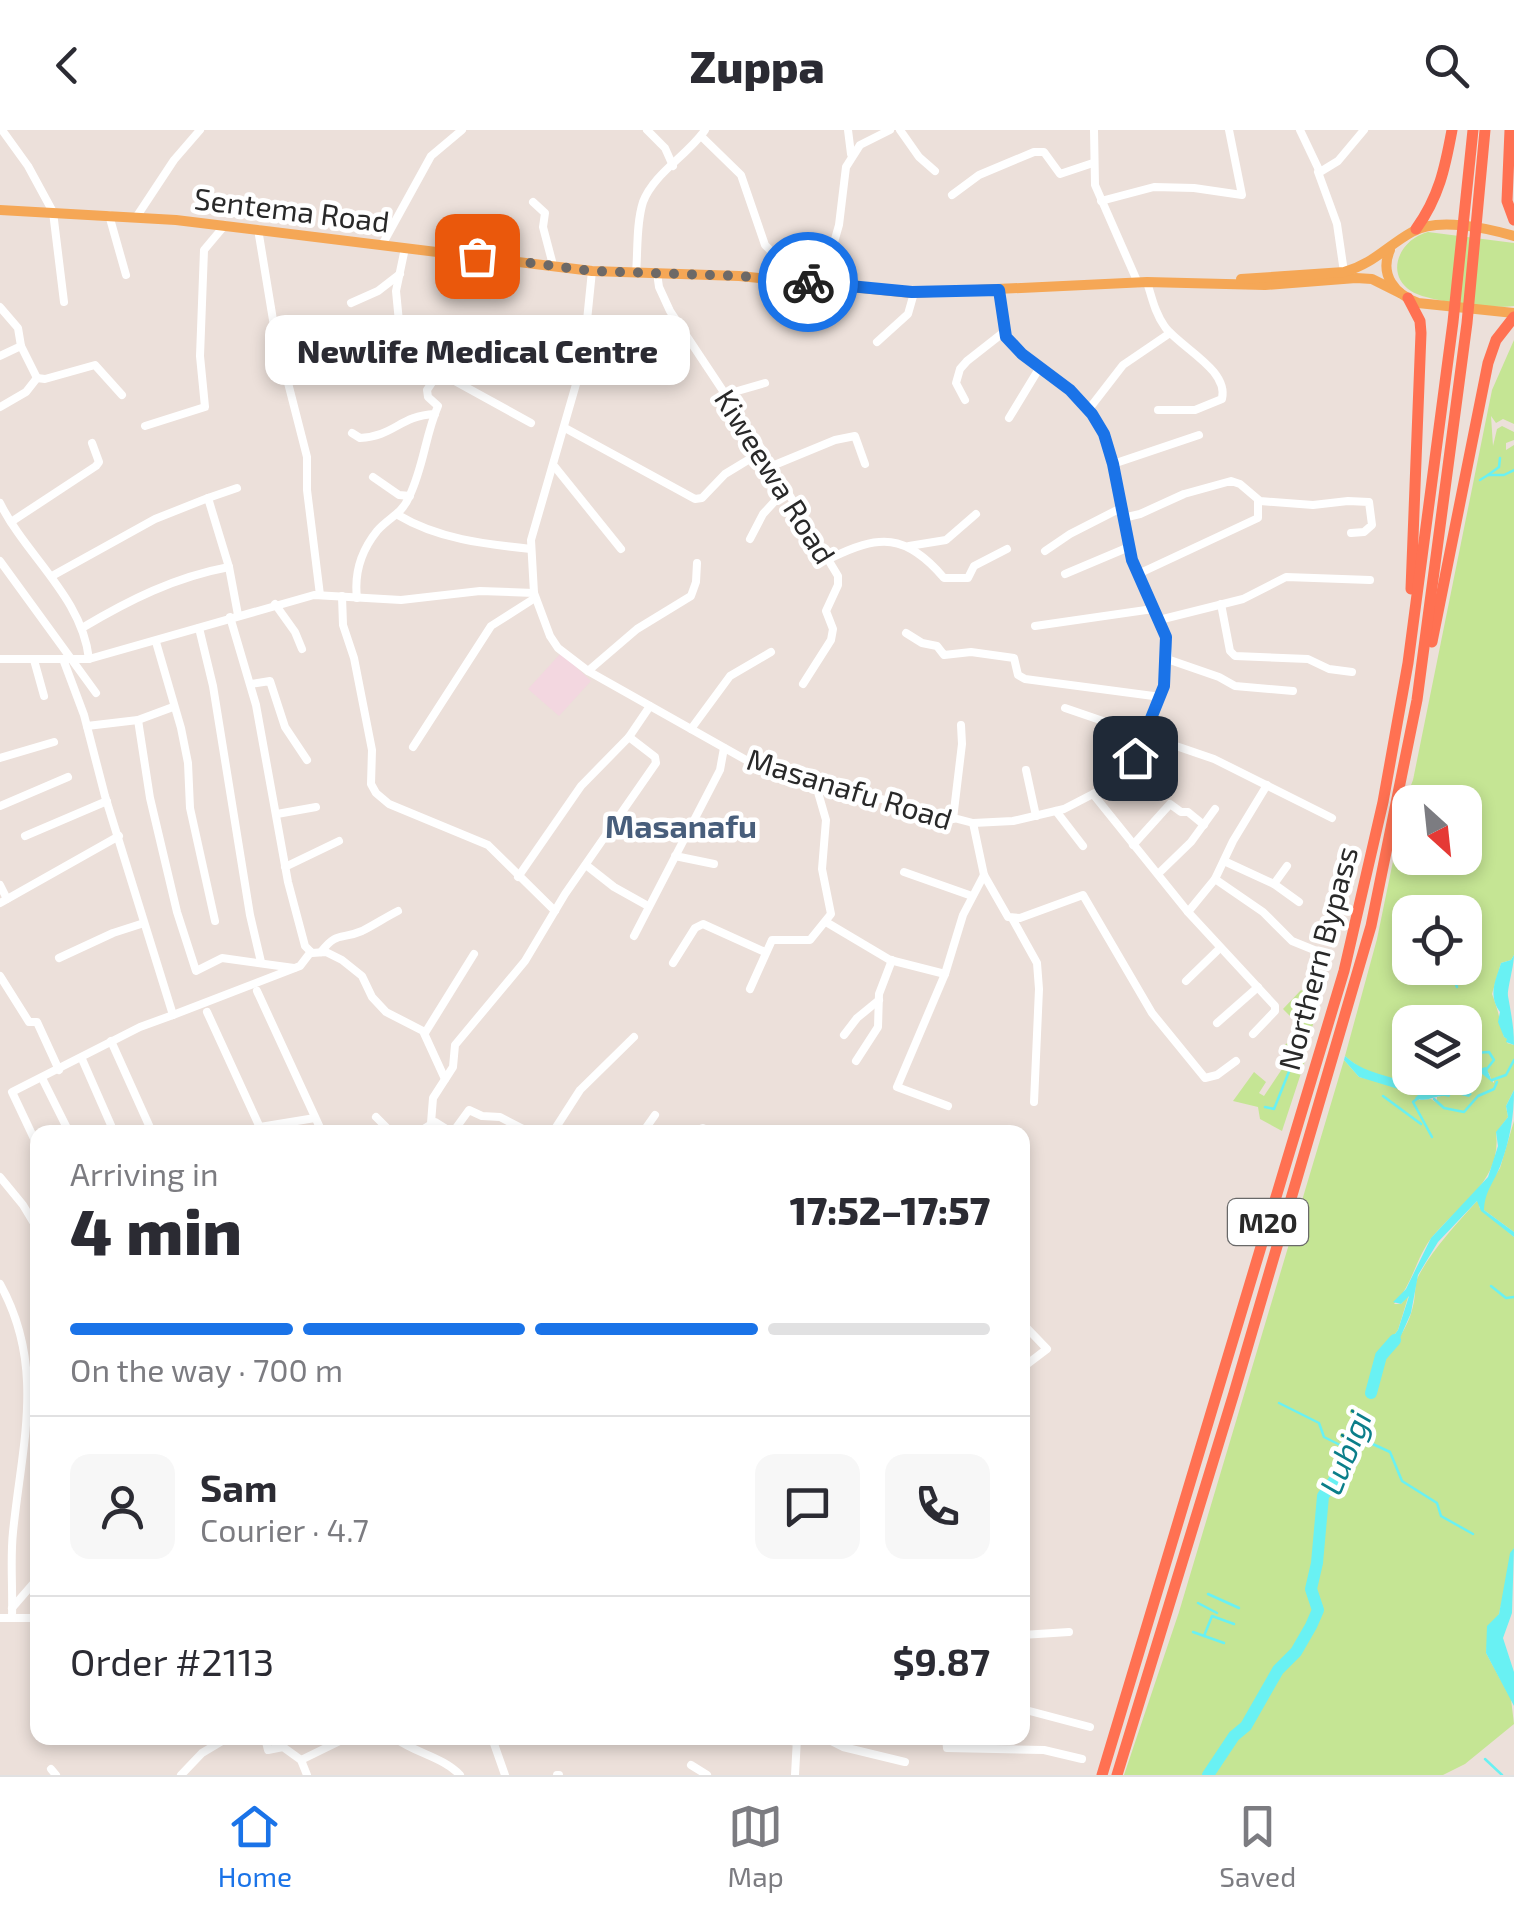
<!DOCTYPE html>
<meta charset="utf-8">
<style>
body{margin:0;font-family:"Exo 2",sans-serif;background:#f7f7f7;color:#2b2b33;height:100vh;display:flex;flex-direction:column;font-size:38px;white-space:nowrap}
*{box-sizing:border-box;margin:0}
p{font-size:32px;color:#7c7c81}
.icon{flex:none;width:55px;height:55px;fill:none;stroke:currentColor;stroke-width:2;stroke-linecap:round;stroke-linejoin:round}
.map{position:relative;flex:1;overflow:hidden}
.panel{position:absolute;left:30px;top:995px;width:1000px;height:620px;display:flex;flex-direction:column;background:#fff;border-radius:20px;box-shadow:0 5px 15px #0003}
.panel>*{flex:none}
.needle{width:65px;rotate:153deg}
.controls{position:absolute;left:1392px;top:655px;display:grid;gap:20px}
.controls a{display:grid;place-items:center;width:90px;height:90px;border-radius:20px;background:#fff;box-shadow:0 5px 15px #0003;font-size:50px}
.pin{position:absolute;display:grid;place-items:center;width:85px;height:85px;color:#fff;margin:-42px;border-radius:20px;box-shadow:0 5px 15px #0006}
.courier{position:absolute;display:grid;place-items:center;width:100px;height:100px;margin:-50px;border:8px solid #1a73e8;border-radius:50%;background:#fff;color:#222;box-shadow:0 2px 12px #0007}
.bubble{position:absolute;height:70px;border-radius:20px;background:#fff;box-shadow:0 5px 15px #0003;font-size:32px;font-weight:800;line-height:70px;text-align:center}
.headline em{font-style:normal;font-weight:800}
.headline div{display:flex;flex-direction:column-reverse}
.headline{display:flex;align-items:center;justify-content:space-between;height:170px;padding:0 40px}
h1{font-size:65px;font-weight:800;line-height:75px}
.bar{display:grid;grid-template-columns:repeat(4,1fr);gap:15px 10px;align-content:center;height:120px;padding:0 40px}
.bar i{height:12px;border-radius:8px;background:#e1e1e2}
.bar .active{background:#1a73e8}
.bar p{grid-column:span 4}
.line{display:flex;align-items:center;gap:25px;padding:0 40px;border-top:2px solid #e1e1e2}
.line div{flex:1}
.round{display:grid;place-items:center;flex:none;width:105px;height:105px;border-radius:20px;background:#f7f7f7}
header{display:flex;justify-content:space-between;align-items:center;height:130px;padding:0 40px;background:#fff;font-size:45px;font-weight:800}
.dock{display:flex;justify-content:space-around;align-items:center;height:140px;border-top:2px solid #e1e1e2;background:#fff;font-size:28px;color:#7c7c81}
.dock a{display:grid;justify-items:center;gap:5px}
.dock .active{color:#1a73e8}
.map>svg:first-child{display:block}
</style>
<header><svg class="icon" aria-label="back" viewBox="0 0 24 24"><path d="M15 5l-7 7 7 7"/></svg>Zuppa<svg class="icon" aria-label="search" viewBox="0 0 24 24"><circle cx="10" cy="10" r="6"/><path d="M15 15l6 6"/></svg></header>
<div class="map">
<svg width="1514" height="1645" viewBox="0 0 1514 1645">
<rect width="100%" height="100%" fill="#ece0da"/>
<!-- medical -->
<path fill="#f3d7e0" d="M561 523 591 551 559 586 528 559Z"/>
<!-- green -->
<g fill="#c5e594" fill-rule="evenodd">
<path d="M1428 102 1514 113V176C1495 179 1427 172 1411 161 1383 142 1402 108 1428 102Z"/>
<path d="M1514 210V294L1503 289 1496 293 1491 286 1493 316 1497 299 1502 296 1514 302V310L1506 313V320L1514 315V825L1511 830 1501 833 1492 864C1498 879 1500 891 1504 907L1508 909 1507 913 1514 915V960L1506 976 1508 987 1496 1003C1502 1050 1460 1074 1433 1106 1416 1126 1413 1155 1394 1174H1401L1409 1164 1398 1200 1388 1213 1392 1218C1401 1206 1410 1191 1413 1176 1416 1166 1414 1153 1419 1145 1434 1117 1456 1095 1477 1071L1480 1072 1479 1077 1514 1107V1418L1499 1484 1489 1503 1486 1523 1511 1569 1514 1594 1465 1634 1443 1645H1124L1179 1482 1344 930 1359 947 1398 956 1418 965 1419 970 1431 969 1437 973V967L1466 960 1481 942 1494 953V950L1491 949 1489 943 1475 941C1454 977 1425 959 1396 950 1372 942 1364 943 1345 926L1377 809 1406 668 1413 650 1492 260ZM1410 672H1465V728H1410ZM1410 782H1465V838H1410ZM1410 892H1465V948H1410Z"/>
<path d="M1301 860 1320 869 1310 905 1303 916 1307 919 1305 931 1282 1001 1260 989 1258 977 1233 971 1254 942 1266 952 1259 963 1264 966 1284 936H1288L1292 925 1285 915 1303 899 1283 879Z"/>
<path d="M1514 991V1102L1484 1080 1483 1066 1500 1038Z"/>
</g>
<!-- water -->
<g fill="#69f1f3">
<path d="M1514 825C1514 836 1507 860 1508 866 1511 883 1514 897 1514 915L1506 912 1507 909 1504 907 1498 892 1500 882C1488 865 1495 852 1501 833L1511 830Z"/>
<path d="M1345 926C1369 948 1399 944 1424 962 1437 964 1456 963 1467 954 1476 946 1473 940 1486 937L1491 949H1495L1492 952 1481 943 1466 960 1472 964 1469 967 1452 963 1449 967C1436 963 1428 974 1415 968L1418 965 1359 947 1344 930Z"/>
<path d="M1514 960C1514 987 1510 1009 1501 1034 1494 1053 1485 1060 1484 1080L1514 1102V1107L1481 1081 1477 1071 1438 1112 1418 1145 1411 1183 1400 1208 1388 1222V1213L1398 1200 1409 1166 1401 1174 1393 1172 1406 1159 1431 1108 1488 1047 1498 1016 1496 1002 1508 987 1506 976Z"/>
<path d="M1514 1418 1512 1483 1503 1508 1514 1542V1576L1486 1523 1487 1496 1499 1484 1510 1423Z"/>
</g>
<g fill="none" stroke-linecap="round" stroke-linejoin="round">
<!-- stream -->
<g stroke="#69f1f3" stroke-width="2.5">
<path d="M1488 345 1499 337 1500 328"/>
<path d="M1480 350 1488 345H1504L1514 340"/>
<path d="M1453 838 1452 844 1457 857"/>
<path d="M1421 842 1430 846 1434 838"/>
<path d="M1474 923 1489 922 1494 930 1486 940"/>
<path d="M1492 950 1506 945 1514 930"/>
<path d="M1383 966 1421 994"/>
<path d="M1418 968 1413 972 1432 1007"/>
<path d="M1434 969 1444 978 1464 982 1478 966 1494 959 1497 952"/>
<path d="M1265 977 1274 979 1290 939 1300 932 1306 916"/>
<path d="M1491 1156 1506 1168 1514 1167"/>
<path d="M1279 1273 1319 1293 1324 1307 1344 1317"/>
<path d="M1359 1303 1364 1310 1390 1322 1402 1351 1437 1373 1441 1386 1473 1404"/>
<path d="M1208 1464 1239 1478"/>
<path d="M1198 1473 1217 1483"/>
<path d="M1193 1502 1224 1513"/>
<path d="M1204 1506 1212 1486 1234 1494"/>
<path d="M1485 1629 1502 1645"/>
</g>
<!-- river -->
<g stroke="#69f1f3" stroke-width="12">
<path d="M1371 1263 1381 1226 1395 1210"/>
<path d="M1208 1645 1234 1606 1246 1596 1278 1540 1296 1522 1311 1496 1318 1480 1311 1459 1317 1433 1323 1366 1341 1341 1355 1305"/>
</g>
<!-- minor -->
<g stroke="#fff" stroke-width="8">
<path d="M2 0 28 36 53 82 64 172"/>
<path d="M647 0 665 18 673 36"/>
<path d="M848 0 851 24"/>
<path d="M900 0 919 27 935 41"/>
<path d="M1094 0 1095 55 1138 153"/>
<path d="M1300 0 1320 42 1338 31 1364 0"/>
<path d="M701 6 741 45 765 115 771 121 774 149"/>
<path d="M1318 42 1337 94 1344 142"/>
<path d="M952 65 979 45 1034 22H1044L1060 44 1093 33"/>
<path d="M1101 71 1154 57 1194 58 1242 65 1229 0"/>
<path d="M533 72 545 83 543 97 553 135"/>
<path d="M109 85 126 145"/>
<path d="M137 86 174 30 200 0"/>
<path d="M258 99 275 202 307 327V360L320 465"/>
<path d="M382 115 431 26 462 0"/>
<path d="M405 118 396 161 400 202 442 244 531 293"/>
<path d="M592 141 583 230 531 410 534 463 550 506 558 518 588 541 746 630 782 643 973 693 1013 691 1064 679 1093 664 1121 646 1135 628 1161 567 1168 526 1166 507 1132 430 1113 334 1104 304 1092 284 1070 260 1022 224 1006 207 999 160"/>
<path d="M636 143C638 121 636 94 643 72 654 43 688 25 705 0"/>
<path d="M657 143 659 157 670 181 763 321 838 446V455L826 481 833 499 831 510 803 554"/>
<path d="M1147 152C1152 168 1155 183 1165 197 1181 218 1229 240 1222 269L1195 280H1158"/>
<path d="M822 154 839 95 846 37 860 15 890 0"/>
<path d="M351 173 378 161 400 144"/>
<path d="M0 177 18 198 21 216"/>
<path d="M587 196 633 219"/>
<path d="M877 212 908 184 914 163"/>
<path d="M0 226 21 216 37 248"/>
<path d="M37 248 45 249 95 235 122 265"/>
<path d="M727 264 765 253"/>
<path d="M965 270 956 253 960 239 967 231 1004 202"/>
<path d="M0 277 26 262 37 248"/>
<path d="M1089 279 1123 235 1170 203"/>
<path d="M1009 288 1040 237"/>
<path d="M145 296 205 277 200 226 204 120 225 95"/>
<path d="M565 298 695 369 702 368 725 344 763 321"/>
<path d="M352 303 360 308C395 306 399 286 435 284"/>
<path d="M1113 334 1199 305"/>
<path d="M772 336 835 310 855 306 865 334"/>
<path d="M555 337 621 419"/>
<path d="M373 347 399 365 410 366"/>
<path d="M208 368 237 358"/>
<path d="M0 373C26 426 82 467 89 529"/>
<path d="M398 385C438 409 484 414 531 419"/>
<path d="M1123 388 1140 384 1184 364 1231 351 1240 354 1260 371 1313 375 1348 371 1369 372 1372 395 1364 402 1351 403"/>
<path d="M11 392 96 336 99 332 92 313"/>
<path d="M750 409 763 384 786 359"/>
<path d="M909 416 946 410 976 384"/>
<path d="M1045 421 1070 404 1121 378"/>
<path d="M829 429C879 404 906 403 944 448H968L974 436 1007 419"/>
<path d="M0 431 96 563"/>
<path d="M1065 444 1129 417"/>
<path d="M1138 444 1258 388V371"/>
<path d="M52 446 155 389 208 368 229 437 238 485"/>
<path d="M342 466 343 495 354 528 372 620 371 654 376 663 389 674 488 715 555 781"/>
<path d="M357 468C354 443 361 421 377 401 388 388 402 384 409 367 424 336 425 306 438 276L428 267 427 260 439 242"/>
<path d="M275 474 295 502 302 519"/>
<path d="M1221 474 1230 521 1235 526 1308 529 1329 539 1352 542"/>
<path d="M230 487 256 575 288 752 305 816 312 823 326 822 342 830 362 846 372 867 386 882 423 901 445 949"/>
<path d="M1159 490 1243 469 1286 447 1370 450"/>
<path d="M1035 496 1153 479"/>
<path d="M82 498C129 470 175 447 229 437"/>
<path d="M199 498 213 556 250 785 261 832"/>
<path d="M906 503 922 513 937 516 944 525 971 522 1014 528 1018 545 1025 549 1161 567"/>
<path d="M156 512 181 598 188 633 190 678 215 791"/>
<path d="M0 529H89L314 465 401 470 480 461 534 463"/>
<path d="M1167 529 1219 547 1235 556 1293 561"/>
<path d="M34 530 44 566"/>
<path d="M588 541 637 499 691 466 696 452 697 433"/>
<path d="M251 554 270 551 285 597 307 630"/>
<path d="M1065 578 1214 629 1332 688"/>
<path d="M138 590 150 668 177 782 196 841 222 828 294 838"/>
<path d="M87 596 138 590 173 577"/>
<path d="M691 599 730 546 771 522"/>
<path d="M413 617 491 496 535 468"/>
<path d="M0 628 54 612"/>
<path d="M1026 640 1036 686"/>
<path d="M1093 664 1188 782 1275 876V881L1253 904"/>
<path d="M0 676 68 647"/>
<path d="M1056 681 1083 716"/>
<path d="M277 684 316 677"/>
<path d="M953 689 962 614 961 595"/>
<path d="M973 693 984 745 1008 787 1020 788 1083 765 1152 883 1205 948 1217 945 1236 931"/>
<path d="M25 706 107 671"/>
<path d="M1133 715 1170 674 1181 682H1188L1204 695"/>
<path d="M675 726 714 734"/>
<path d="M1224 731 1274 754 1299 772"/>
<path d="M586 735 614 757 648 776"/>
<path d="M285 737 339 711"/>
<path d="M904 742 972 766"/>
<path d="M1158 744 1191 712 1215 679"/>
<path d="M518 747 581 656 629 607 650 576"/>
<path d="M1215 749 1263 782 1292 811 1324 824"/>
<path d="M1274 754 1287 736"/>
<path d="M0 755 7 769"/>
<path d="M0 773 119 706"/>
<path d="M1188 782 1215 749 1233 711 1267 655"/>
<path d="M1012 788 1037 833 1039 859 1034 972"/>
<path d="M826 792 890 830 945 844"/>
<path d="M634 806 720 640 724 618"/>
<path d="M321 822C337 801 341 810 362 801 374 795 386 787 398 781"/>
<path d="M59 828 113 803 144 793"/>
<path d="M673 833 695 798 703 794 765 822"/>
<path d="M0 846 29 892H37L59 940"/>
<path d="M1186 851 1220 818"/>
<path d="M750 859 772 810H810L831 784 822 739 826 690 815 652"/>
<path d="M257 861 322 1002"/>
<path d="M207 882 262 1002"/>
<path d="M173 885 300 836 310 823"/>
<path d="M1217 893 1258 857"/>
<path d="M425 903 474 824"/>
<path d="M844 905 857 888 879 870"/>
<path d="M111 911 152 1002"/>
<path d="M82 929 114 1002"/>
<path d="M856 931 878 897 879 864 892 830"/>
<path d="M42 948 69 1002"/>
<path d="M948 976 897 957 945 844 963 785 984 745"/>
<path d="M376 987 391 1002"/>
<path d="M431 993 433 968 453 937 455 915 525 831 565 764 656 633 655 627 629 607"/>
<path d="M260 997 315 988"/>
<path d="M419 1002 435 992 451 1002"/>
<path d="M453 1002 469 980 482 986 500 987 529 1002"/>
<path d="M553 1002 580 960 634 907"/>
<path d="M643 1002 655 985"/>
<path d="M691 1002 703 998 711 1002"/>
<path d="M38 1017 12 962 140 897 173 885 105 666 84 585 63 529"/>
<path d="M0 1047 23 1075 38 1100"/>
<path d="M0 1154C46 1237 22 1313 13 1402 10 1430 13 1458 12 1487"/>
<path d="M1022 1193 1047 1219 1022 1238"/>
<path d="M12 1478 38 1448"/>
<path d="M0 1488H38"/>
<path d="M1022 1505 1069 1502"/>
<path d="M1022 1579 1090 1597"/>
<path d="M265 1608 268 1620 283 1617 301 1630 307 1645"/>
<path d="M395 1608C415 1623 443 1627 460 1645"/>
<path d="M492 1608 505 1645"/>
<path d="M772 1608 797 1612"/>
<path d="M825 1608 843 1617 905 1632"/>
<path d="M946 1608 947 1618 1044 1620 1082 1629"/>
<path d="M301 1630 346 1608"/>
<path d="M691 1635 707 1645"/>
<path d="M51 1639 56 1645"/>
<path d="M181 1645 202 1623 227 1608"/>
<path d="M557 1645H559"/>
<path d="M795 1645 797 1608"/>
</g>
<!-- major -->
<g stroke="#f5a756" stroke-width="10">
<path d="M0 80 176 90 592 141 739 146 912 163 1147 152 1265 155 1356 148 1372 149 1400 163"/>
<path d="M1390 120C1379 145 1395 164 1418 173L1514 183"/>
<path d="M1241 149 1344 142C1373 134 1387 116 1412 102 1437 87 1487 98 1514 106"/>
</g>
<!-- highway -->
<g stroke="#ff7152" stroke-width="11">
<path d="M1510 0 1507 71 1514 90"/>
<path d="M1416 99C1439 67 1445 38 1452 0"/>
<path d="M1408 168 1420 191 1421 203 1411 459"/>
<path d="M1432 512 1488 233 1496 210 1514 187"/>
<path d="M1102 1645 1344 841 1383 672 1408 533 1453 192 1473 0"/>
<path d="M1117 1645 1234 1263 1371 796 1417 570 1467 193 1485 0"/>
</g>
</g>
<g fill="none" stroke-linecap="round" stroke-linejoin="round">
<!-- done -->
<path stroke="#6d6967" stroke-width="10" stroke-dasharray="0 18" d="M477 126 592 141 739 146 808 152"/>
<!-- route -->
<path stroke="#1a73e8" stroke-width="12" d="M808 152 912 162 999 160 1006 207 1022 224 1070 260 1092 284 1104 304 1113 334 1132 430 1166 507 1164 556 1135 628"/>
</g>
<g text-anchor="middle" dominant-baseline="central" stroke-width="9" stroke-linejoin="round" paint-order="stroke">
<!-- shield labels -->
<rect fill="#fff" stroke="#696969" stroke-width="2.5" x="1228" y="1069" width="80" height="46" rx="8"/>
<g font-size="28" font-weight="bold" fill="#292929">
<text x="1268" y="1092">M20</text>
</g>
<!-- street labels -->
<g font-size="30" fill="#292929" stroke="#fff">
<text transform="translate(292 79) rotate(7)">Sentema Road</text>
<text transform="translate(776 346) rotate(58)">Kiweewa Road</text>
<text transform="translate(850 658) rotate(17)">Masanafu Road</text>
<text transform="translate(1317 828) rotate(-75)">Northern Bypass</text>
</g>
<!-- neighbourhood labels -->
<g font-size="32" font-weight="bold" fill="#485e7b" stroke="#fff">
<text x="681" y="695">Masanafu</text>
</g>
<!-- water labels -->
<g font-size="32" font-style="italic" fill="#0a7e89" stroke="#fff">
<text transform="translate(1344 1322) rotate(-68)">Lubigi</text>
</g>
</g>
</svg>
<div class="controls">
<a><svg class="needle" viewBox="-14 -14 28 28"><path d="M0-13l5 13h-10z" fill="#e53935"/><path d="M0 13l5-13h-10z" fill="#7c7c81"/></svg></a>
<a><svg class="icon" aria-label="locate" viewBox="0 0 24 24"><circle cx="12" cy="12" r="6"/><path d="M12 2v4M12 18v4M2 12h4M18 12h4"/></svg></a>
<a><svg class="icon" aria-label="layers" viewBox="0 0 24 24"><path d="M12 4l9 5-9 5-9-5zM3 14l9 5 9-5"/></svg></a>
</div>
<div class="pin" style="left:477px;top:126px;background:#ea580c"><svg class="icon" aria-label="bag" viewBox="0 0 24 24"><path d="M5 8h14l-1 12H6zM9 8a3 3 0 0 1 6 0"/></svg></div>
<div class="pin" style="left:1135px;top:628px;background:#1f2937"><svg class="icon" aria-label="home" viewBox="0 0 24 24"><path d="M3 11l9-7 9 7M6 9v11h12V9"/></svg></div>
<div class="courier" style="left:808px;top:152px"><svg class="icon" aria-label="bike" viewBox="0 0 24 24"><circle cx="6" cy="16" r="4"/><circle cx="18" cy="16" r="4"/><path d="M6 16l4-8h5l3 8M10 8l3 8H6M13 5h3"/></svg></div>
<div class="bubble" style="left:265px;top:185px;width:425px">Newlife Medical Centre</div>
<section class="panel">
<div class="headline"><div><h1>4 min</h1><p>Arriving in</p></div><em>17:52–17:57</em></div>
<div class="bar"><i class="active"></i><i class="active"></i><i class="active"></i><i></i><p>On the way · 700 m</p></div>
<div class="line" style="height:180px"><a class="round"><svg class="icon" aria-label="person" viewBox="0 0 24 24"><circle cx="12" cy="8" r="4"/><path d="M4 21q1-7 8-7t8 7"/></svg></a><div><b>Sam</b><p>Courier · 4.7</p></div><a class="round"><svg class="icon" aria-label="chat" viewBox="0 0 24 24"><path d="M4 5h16v11H9l-5 4z"/></svg></a><a class="round"><svg class="icon" aria-label="phone" viewBox="0 0 24 24"><path d="M5 4h4l2 5-3 2q2 4 5 5l2-3 5 2v4C11 20 4 13 5 4z"/></svg></a></div>
<div class="line" style="height:130px"><div>Order #2113</div><b>$9.87</b></div>
</section>
</div>
<nav class="dock">
<a class="active"><svg class="icon" aria-label="home" viewBox="0 0 24 24"><path d="M3 11l9-7 9 7M6 9v11h12V9"/></svg>Home</a>
<a><svg class="icon" aria-label="map" viewBox="0 0 24 24"><path d="M3 6l6-2 6 2 6-2v14l-6 2-6-2-6 2zM9 4v14M15 6v14"/></svg>Map</a>
<a><svg class="icon" aria-label="saved" viewBox="0 0 24 24"><path d="M7 4h10v16l-5-4-5 4z"/></svg>Saved</a>
</nav>
